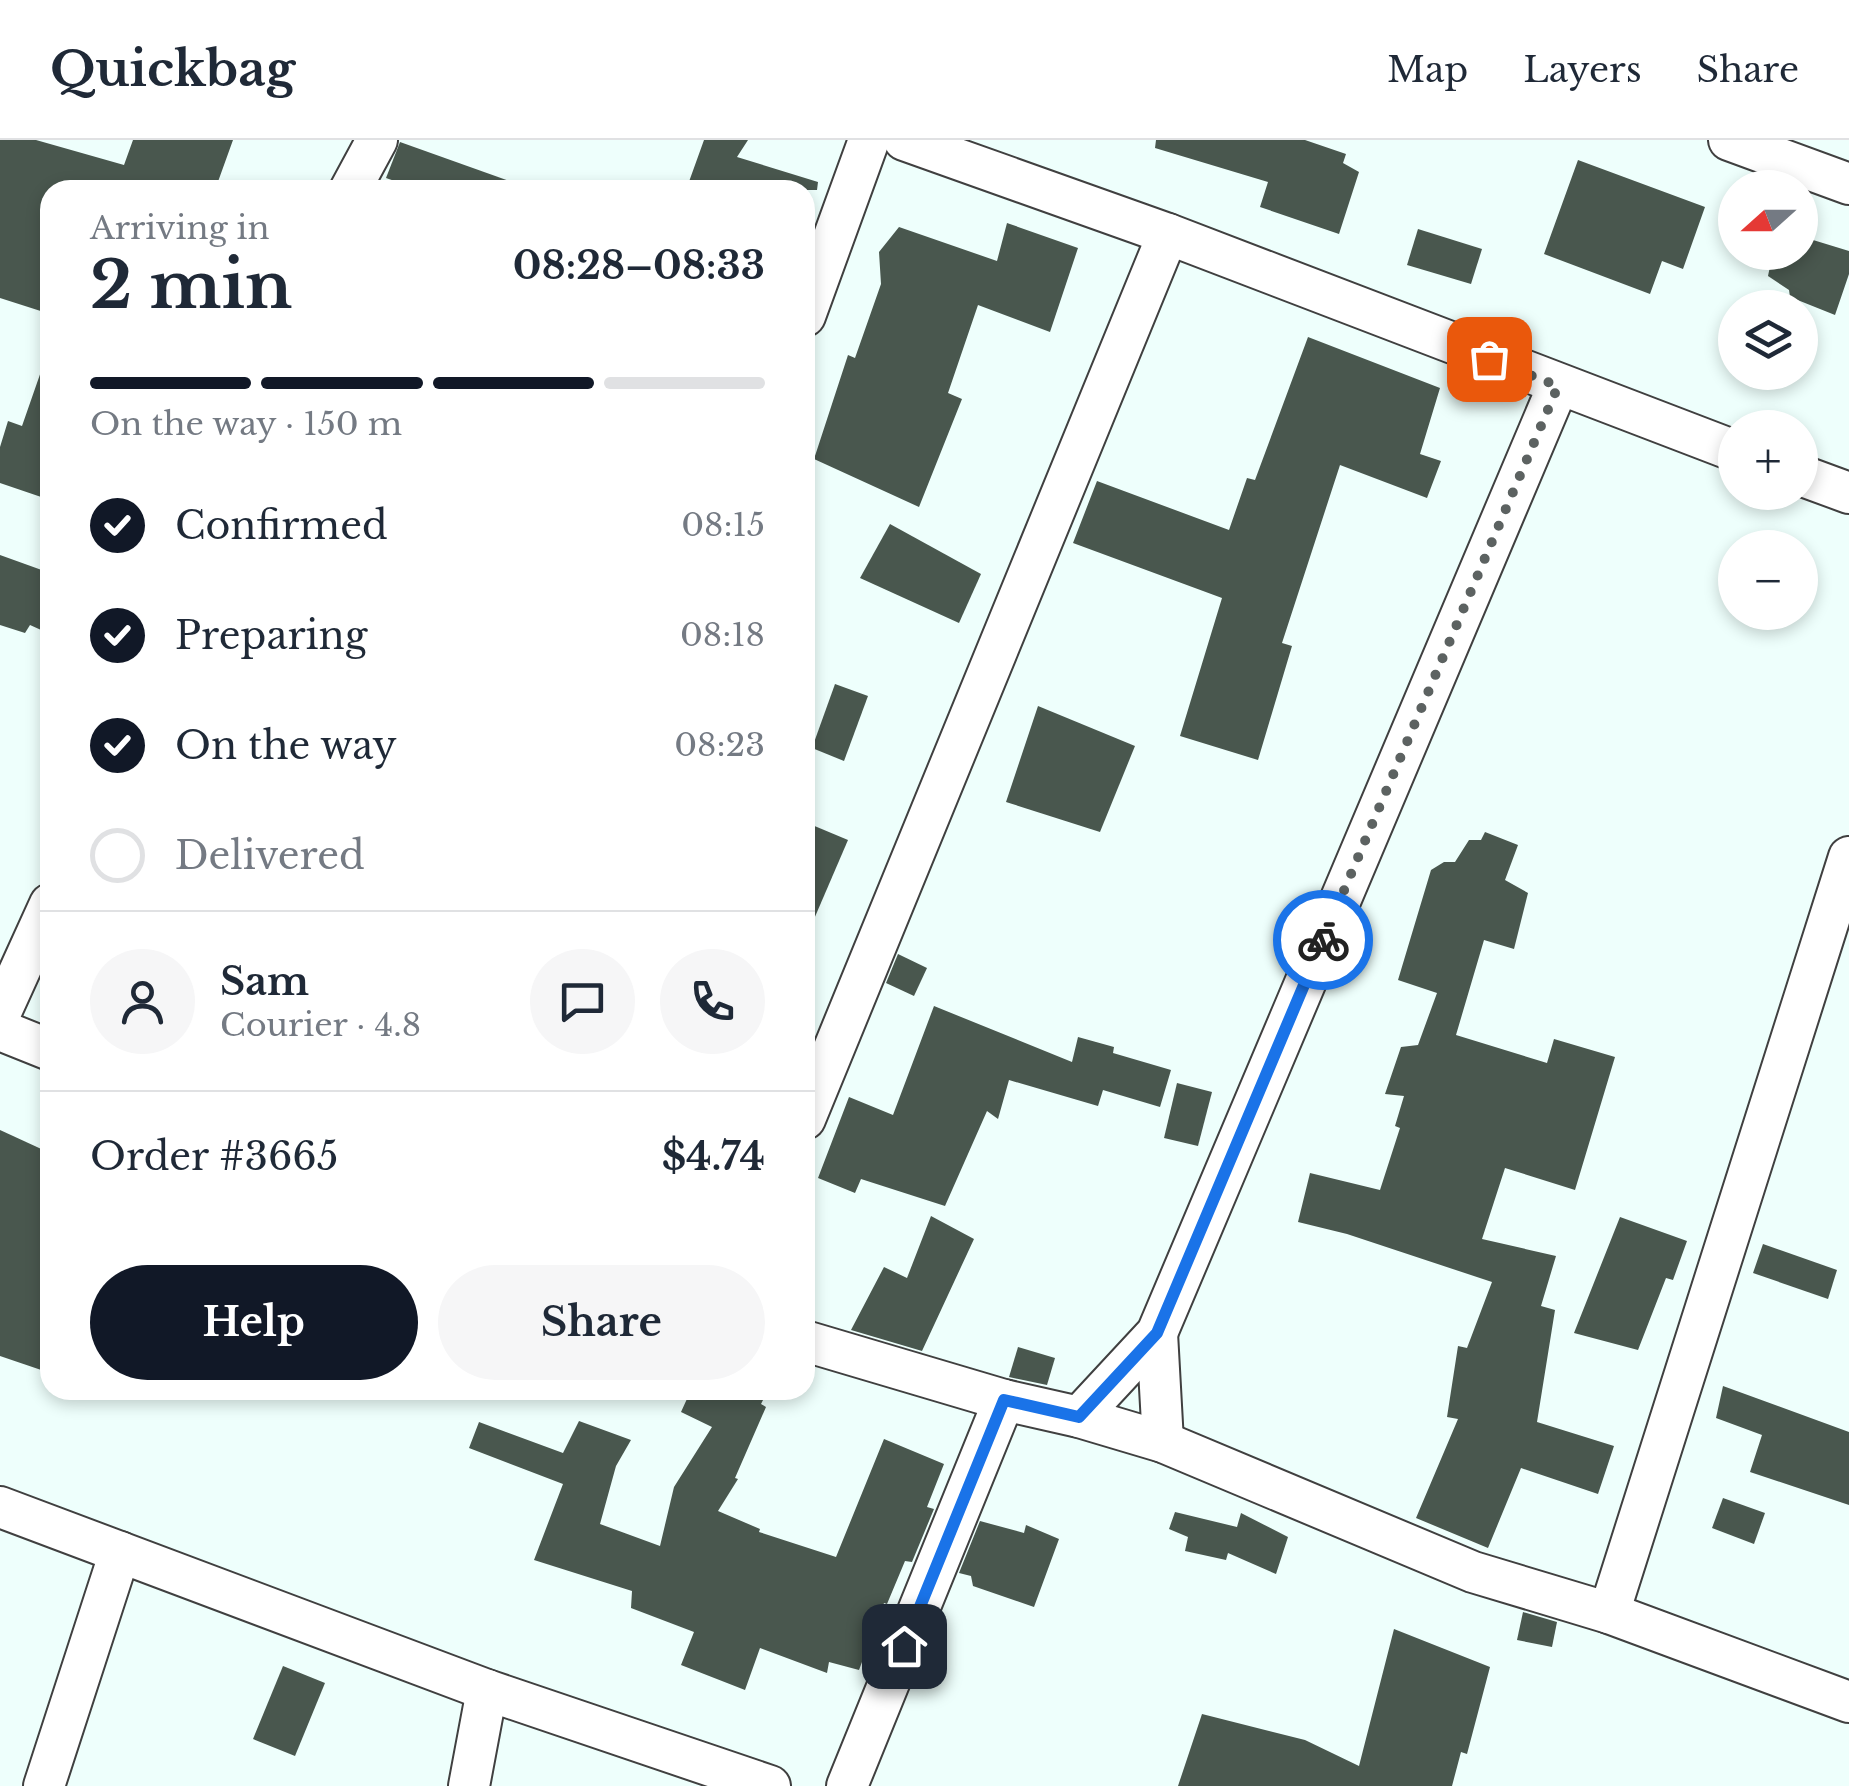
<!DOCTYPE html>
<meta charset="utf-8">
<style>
body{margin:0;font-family:"Libre Baskerville",serif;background:#f6f6f7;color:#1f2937;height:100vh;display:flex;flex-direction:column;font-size:38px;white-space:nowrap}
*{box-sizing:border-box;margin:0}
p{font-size:32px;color:#747a83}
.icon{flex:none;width:55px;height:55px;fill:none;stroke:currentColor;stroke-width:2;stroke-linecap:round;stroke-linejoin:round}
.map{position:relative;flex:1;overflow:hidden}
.sheet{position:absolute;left:40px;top:40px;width:775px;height:1220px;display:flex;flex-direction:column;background:#fff;border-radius:30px;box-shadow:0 5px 15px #0003}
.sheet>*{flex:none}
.needle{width:65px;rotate:249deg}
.buttons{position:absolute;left:1718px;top:30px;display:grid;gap:20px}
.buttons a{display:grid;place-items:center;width:100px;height:100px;border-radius:50%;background:#fff;box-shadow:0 5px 15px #0003;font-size:50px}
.pin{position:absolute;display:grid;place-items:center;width:85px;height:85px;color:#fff;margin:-42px;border-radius:20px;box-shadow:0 5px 15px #0006}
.courier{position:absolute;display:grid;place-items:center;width:100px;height:100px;margin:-50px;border:8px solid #1a73e8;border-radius:50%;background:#fff;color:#222;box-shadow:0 2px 12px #0007}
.summary em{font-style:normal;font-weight:800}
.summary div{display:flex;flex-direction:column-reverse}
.summary{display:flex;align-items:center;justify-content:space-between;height:170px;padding:0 50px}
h1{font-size:65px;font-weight:800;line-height:75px}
.bar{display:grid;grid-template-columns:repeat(4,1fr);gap:15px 10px;align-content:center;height:120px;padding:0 50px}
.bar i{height:12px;border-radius:8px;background:#e0e1e3}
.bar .active{background:#111827}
.bar p{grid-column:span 4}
.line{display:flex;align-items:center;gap:25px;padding:0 50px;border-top:2px solid #e0e1e3}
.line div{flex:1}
.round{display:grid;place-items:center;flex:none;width:105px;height:105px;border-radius:52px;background:#f6f6f7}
ol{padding:0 50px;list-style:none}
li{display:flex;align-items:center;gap:30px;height:110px}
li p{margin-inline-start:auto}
li .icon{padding:10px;border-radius:50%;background:#111827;color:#fff;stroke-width:4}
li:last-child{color:#747a83}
li i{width:55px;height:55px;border:5px solid #e0e1e3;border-radius:50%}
.cta{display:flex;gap:20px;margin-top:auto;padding:20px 50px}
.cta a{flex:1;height:115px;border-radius:60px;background:#111827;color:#fff;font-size:40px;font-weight:800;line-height:115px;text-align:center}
.cta a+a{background:#f6f6f7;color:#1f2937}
header{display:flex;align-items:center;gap:60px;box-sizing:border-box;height:140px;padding:0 50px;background:#fff;border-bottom:2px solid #e0e1e3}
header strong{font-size:48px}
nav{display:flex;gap:55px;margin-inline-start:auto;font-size:35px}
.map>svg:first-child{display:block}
</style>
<header>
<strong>Quickbag</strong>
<nav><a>Map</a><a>Layers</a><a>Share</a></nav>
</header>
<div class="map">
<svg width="1849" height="1646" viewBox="0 0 1849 1646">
<rect width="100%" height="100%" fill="#eefffc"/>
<!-- building -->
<g fill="#49574e">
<path d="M0 0H36L124 25 133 0H233L215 50H50V174L0 158Z"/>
<path d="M704 0H748L737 17 818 42 817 50H686Z"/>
<path d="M1156 0H1305L1346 14 1343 23 1359 32 1339 94 1260 67 1268 42 1155 8Z"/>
<path d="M400 2 523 46 522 50H420L386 38Z"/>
<path d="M1578 20 1705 67 1683 129 1662 121 1650 154 1544 114Z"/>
<path d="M1007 83 1078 108 1050 192 978 165 948 253 962 259 919 367 814 319 848 215 855 218 881 144 879 112 899 87 997 121Z"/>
<path d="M1418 89 1482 109 1471 144 1407 125Z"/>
<path d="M1800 96 1849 111V134L1835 175 1790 157 1789 150 1768 136 1773 112H1800Z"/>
<path d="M1308 197 1440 248 1420 314 1441 321 1427 358 1340 325 1282 503 1292 506 1258 620 1180 596 1222 458 1073 403 1097 341 1229 390 1247 338 1255 340Z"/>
<path d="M45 220 50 221V360L0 343V307L8 281 22 286Z"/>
<path d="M890 384 981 434 959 483 860 438Z"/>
<path d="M0 415 50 433V494L30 485 25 493 0 485Z"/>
<path d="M835 544 868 556 844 621 812 608Z"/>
<path d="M1038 566 1135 606 1100 692 1006 662Z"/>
<path d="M805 682 848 700 805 800Z"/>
<path d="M1485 692 1518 705 1505 740 1528 753 1514 809 1484 800 1456 895 1547 923 1554 899 1615 917 1575 1050 1505 1028 1482 1099 1556 1116 1541 1166 1555 1170 1537 1282 1614 1306 1598 1354 1521 1328 1488 1408 1416 1378 1458 1279 1447 1277 1458 1206 1467 1208 1492 1142 1347 1094 1298 1082 1310 1033 1380 1050 1400 988 1395 986 1404 956 1385 954 1401 907 1418 905 1437 853 1398 840 1431 730 1444 722H1455L1469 700H1481Z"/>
<path d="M898 814 927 828 914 856 886 843Z"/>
<path d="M934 866 1072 922 1078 897 1114 907 1113 913 1171 930 1160 967 1103 950 1098 966 1009 940 998 979 987 971 945 1066 861 1039 855 1053 818 1038 849 957 893 975Z"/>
<path d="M1177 943 1212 952 1198 1006 1164 998Z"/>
<path d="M0 990 50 1013V1233L0 1216Z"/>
<path d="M931 1076 974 1099 922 1211 851 1190 884 1127 907 1138Z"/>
<path d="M1620 1077 1687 1101 1673 1140 1666 1138 1638 1210 1574 1193Z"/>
<path d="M1763 1104 1837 1130 1828 1159 1753 1133Z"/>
<path d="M1018 1207 1055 1218 1047 1245 1009 1237Z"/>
<path d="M1723 1246 1849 1292V1365L1750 1332 1762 1295 1716 1278Z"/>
<path d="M691 1250H768L761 1264 766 1267 735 1338 738 1339 718 1371 760 1389 759 1392 836 1417 884 1299 944 1324 927 1367 934 1369 912 1422 905 1421 887 1464 884 1463 859 1530 829 1522 827 1533 760 1508 745 1550 681 1525 694 1492 631 1468 632 1451 534 1420 563 1344 469 1308 479 1282 563 1313 579 1281 631 1300 616 1326 600 1384 660 1406 674 1347 712 1287 681 1272Z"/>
<path d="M1723 1358 1765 1373 1754 1404 1712 1388Z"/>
<path d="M1175 1372 1237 1387 1241 1373 1288 1397 1276 1434 1228 1413 1226 1420 1185 1411 1188 1397 1169 1389Z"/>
<path d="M980 1381 1024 1393 1026 1385 1059 1399 1034 1467 973 1446 971 1436 959 1433Z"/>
<path d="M1523 1472 1557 1482 1552 1507 1517 1500Z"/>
<path d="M1394 1489 1490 1527 1467 1614 1461 1612 1452 1646H1178L1202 1574 1305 1600 1359 1626Z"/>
<path d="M283 1526 325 1543 295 1616 253 1599Z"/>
</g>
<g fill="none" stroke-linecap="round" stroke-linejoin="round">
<defs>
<g id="street">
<path d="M904 0 1168 94 1735 311"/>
<path d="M1729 0 1849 44"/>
<path d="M350 50 377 0"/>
<path d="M805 176 869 0"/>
<path d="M1800 335 1849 353"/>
<path d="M0 874 50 764"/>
<path d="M0 890 50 910"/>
<path d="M805 979 1168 94"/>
<path d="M1157 1193 1163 1302"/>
<path d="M805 1201 1004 1260 1079 1277 1163 1302 1473 1432 1609 1473 1849 717"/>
<path d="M1079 1277 1157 1193 1558 246"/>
<path d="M0 1367 487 1550 770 1646"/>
<path d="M1609 1473 1849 1562"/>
<path d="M44 1646 120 1412"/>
<path d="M469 1646 487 1550"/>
<path d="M847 1646 1004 1260"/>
</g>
</defs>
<!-- street casing -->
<use href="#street" stroke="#404040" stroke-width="44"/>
<!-- street -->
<use href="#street" stroke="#fff" stroke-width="40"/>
</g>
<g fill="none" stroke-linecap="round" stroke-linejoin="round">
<!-- done -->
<path stroke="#5c6261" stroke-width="10" stroke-dasharray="0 18" d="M1323 800 1558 246 1489 219"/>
<!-- route -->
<path stroke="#1a73e8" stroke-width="12" d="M904 1506 1004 1260 1079 1277 1157 1193 1323 800"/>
</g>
</svg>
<div class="buttons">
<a><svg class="needle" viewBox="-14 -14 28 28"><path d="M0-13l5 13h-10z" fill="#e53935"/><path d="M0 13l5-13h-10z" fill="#747a83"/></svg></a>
<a><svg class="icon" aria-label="layers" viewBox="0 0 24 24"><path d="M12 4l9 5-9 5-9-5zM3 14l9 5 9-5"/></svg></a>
<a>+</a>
<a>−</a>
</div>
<div class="pin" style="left:1489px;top:219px;background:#ea580c"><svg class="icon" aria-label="bag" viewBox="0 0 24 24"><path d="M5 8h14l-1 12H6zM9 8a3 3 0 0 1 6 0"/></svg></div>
<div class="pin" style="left:904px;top:1506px;background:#1f2937"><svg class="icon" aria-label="home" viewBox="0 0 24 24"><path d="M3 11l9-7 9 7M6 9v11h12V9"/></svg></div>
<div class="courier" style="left:1323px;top:800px"><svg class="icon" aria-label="bike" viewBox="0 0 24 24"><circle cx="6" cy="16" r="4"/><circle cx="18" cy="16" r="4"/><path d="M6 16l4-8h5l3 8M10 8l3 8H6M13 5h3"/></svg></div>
<section class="sheet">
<div class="summary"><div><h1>2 min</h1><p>Arriving in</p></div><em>08:28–08:33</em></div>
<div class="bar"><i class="active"></i><i class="active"></i><i class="active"></i><i></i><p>On the way · 150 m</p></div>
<ol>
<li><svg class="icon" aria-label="check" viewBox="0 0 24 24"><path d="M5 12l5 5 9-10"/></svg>Confirmed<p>08:15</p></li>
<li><svg class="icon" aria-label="check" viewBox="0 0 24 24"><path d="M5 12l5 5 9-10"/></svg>Preparing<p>08:18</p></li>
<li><svg class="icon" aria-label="check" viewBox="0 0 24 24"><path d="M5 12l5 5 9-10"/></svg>On the way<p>08:23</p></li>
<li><i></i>Delivered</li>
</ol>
<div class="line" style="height:180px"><a class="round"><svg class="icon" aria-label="person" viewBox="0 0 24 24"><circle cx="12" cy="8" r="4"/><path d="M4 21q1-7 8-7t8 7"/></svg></a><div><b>Sam</b><p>Courier · 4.8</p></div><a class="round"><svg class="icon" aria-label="chat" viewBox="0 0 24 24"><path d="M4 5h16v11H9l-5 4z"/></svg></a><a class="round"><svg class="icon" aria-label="phone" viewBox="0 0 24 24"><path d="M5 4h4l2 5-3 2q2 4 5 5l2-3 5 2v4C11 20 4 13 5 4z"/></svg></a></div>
<div class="line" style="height:130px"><div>Order #3665</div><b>$4.74</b></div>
<div class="cta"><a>Help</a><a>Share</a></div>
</section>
</div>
